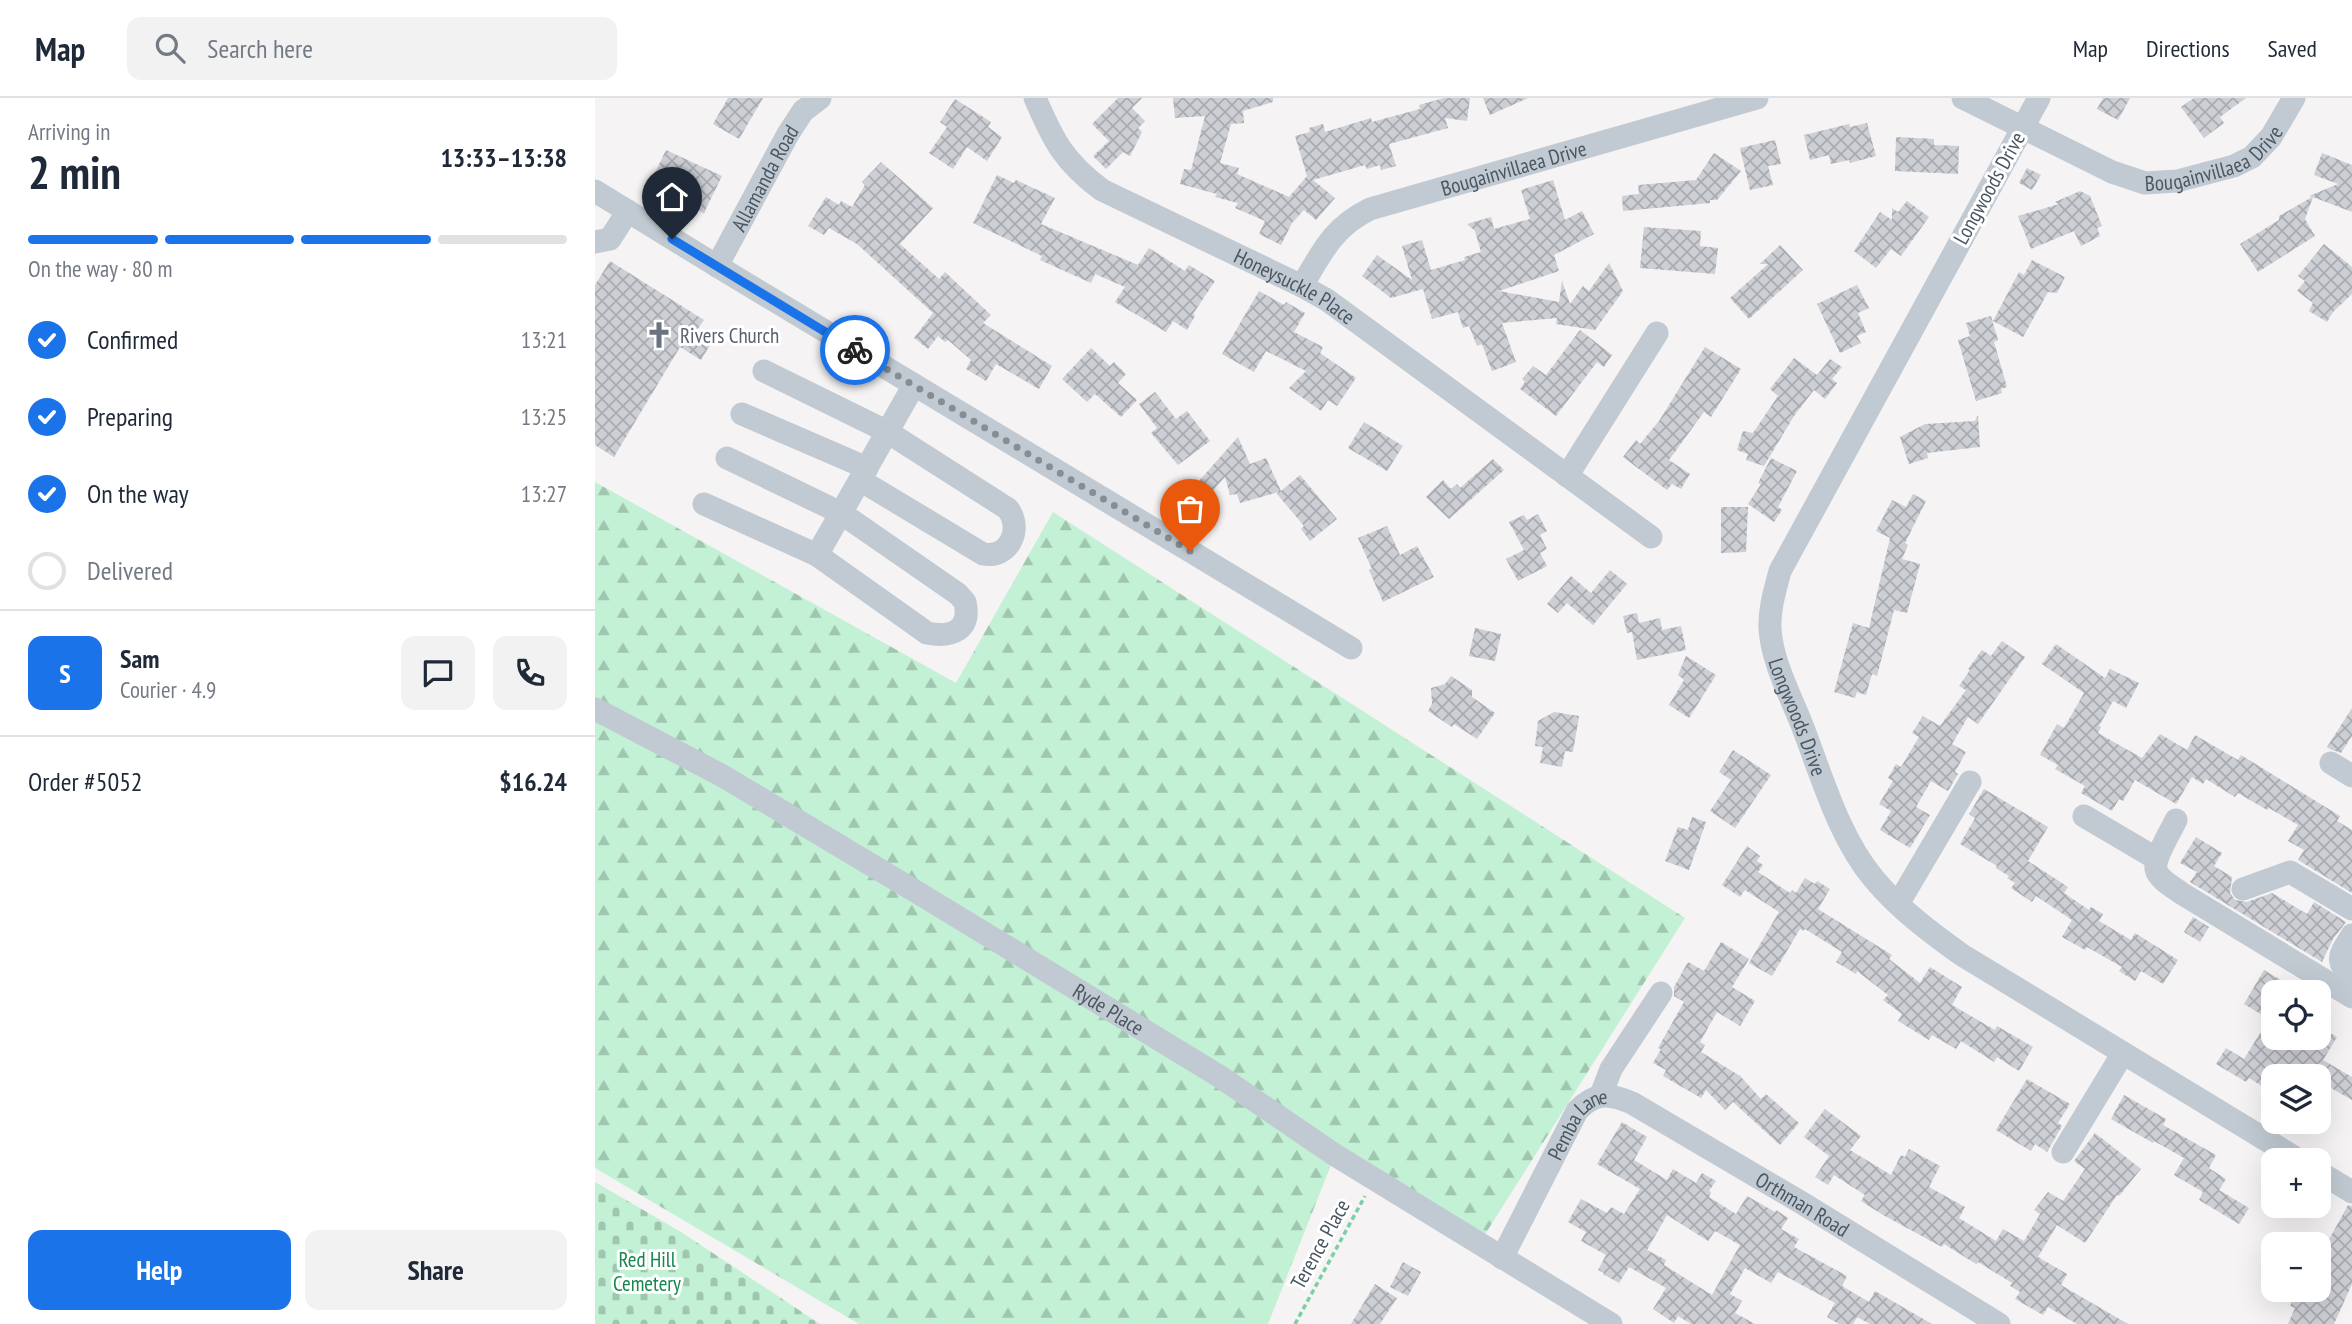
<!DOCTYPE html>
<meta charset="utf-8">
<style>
body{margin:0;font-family:"PT Sans Narrow",sans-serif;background:#f2f2f3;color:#1f2937;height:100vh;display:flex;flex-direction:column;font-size:26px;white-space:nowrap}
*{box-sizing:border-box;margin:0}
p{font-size:23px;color:#747a83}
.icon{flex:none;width:38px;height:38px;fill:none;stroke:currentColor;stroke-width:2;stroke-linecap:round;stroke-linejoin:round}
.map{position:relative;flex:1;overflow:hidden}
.details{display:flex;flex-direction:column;background:#fff;width:595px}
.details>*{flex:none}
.fabs{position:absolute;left:1666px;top:882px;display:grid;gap:14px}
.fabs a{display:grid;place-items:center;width:70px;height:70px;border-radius:14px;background:#fff;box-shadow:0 7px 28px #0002;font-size:35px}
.pin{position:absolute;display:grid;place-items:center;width:60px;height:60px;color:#fff;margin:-72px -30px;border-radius:50% 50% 50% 0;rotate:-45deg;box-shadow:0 0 7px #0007}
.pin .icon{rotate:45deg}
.courier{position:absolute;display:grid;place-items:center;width:70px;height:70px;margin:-35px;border:5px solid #1a73e8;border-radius:50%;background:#fff;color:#222;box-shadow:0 2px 9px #0007}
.head em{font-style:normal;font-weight:700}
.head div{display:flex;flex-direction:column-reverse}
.head{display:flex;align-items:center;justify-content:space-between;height:119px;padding:0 28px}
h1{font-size:46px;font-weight:700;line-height:52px}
.bar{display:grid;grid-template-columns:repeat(4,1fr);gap:10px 7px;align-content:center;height:84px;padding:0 28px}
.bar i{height:9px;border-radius:5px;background:#e0e1e3}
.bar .selected{background:#1a73e8}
.bar p{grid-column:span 4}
.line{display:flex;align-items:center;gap:18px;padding:0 28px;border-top:2px solid #e0e1e3}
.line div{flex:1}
.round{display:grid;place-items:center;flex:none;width:74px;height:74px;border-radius:14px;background:#f2f2f3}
ol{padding:0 28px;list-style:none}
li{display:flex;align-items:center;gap:21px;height:77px}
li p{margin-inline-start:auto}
li .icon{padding:7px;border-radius:50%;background:#1a73e8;color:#fff;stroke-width:4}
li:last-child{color:#747a83}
li i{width:38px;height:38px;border:4px solid #e0e1e3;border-radius:50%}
.action{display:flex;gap:14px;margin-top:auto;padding:14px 28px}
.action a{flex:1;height:80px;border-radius:14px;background:#1a73e8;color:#fff;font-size:28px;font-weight:700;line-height:80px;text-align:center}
.action a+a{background:#f2f2f3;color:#1f2937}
header{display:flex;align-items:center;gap:42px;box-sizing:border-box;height:98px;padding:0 35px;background:#fff;border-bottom:2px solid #e0e1e3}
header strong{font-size:33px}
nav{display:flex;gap:38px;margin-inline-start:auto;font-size:24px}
.search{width:490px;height:63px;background:#f2f2f3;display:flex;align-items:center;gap:18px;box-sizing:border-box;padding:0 24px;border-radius:14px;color:#747a83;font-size:26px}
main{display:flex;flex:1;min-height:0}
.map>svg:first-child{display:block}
</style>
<header>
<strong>Map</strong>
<div class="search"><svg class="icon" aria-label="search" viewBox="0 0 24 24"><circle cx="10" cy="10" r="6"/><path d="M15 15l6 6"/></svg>Search here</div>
<nav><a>Map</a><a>Directions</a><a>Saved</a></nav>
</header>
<main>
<section class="details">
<div class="head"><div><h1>2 min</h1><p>Arriving in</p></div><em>13:33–13:38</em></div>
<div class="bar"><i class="selected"></i><i class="selected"></i><i class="selected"></i><i></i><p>On the way · 80 m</p></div>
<ol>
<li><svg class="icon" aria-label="check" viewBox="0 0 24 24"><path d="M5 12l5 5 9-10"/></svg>Confirmed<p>13:21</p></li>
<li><svg class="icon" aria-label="check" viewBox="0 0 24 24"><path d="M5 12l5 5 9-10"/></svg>Preparing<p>13:25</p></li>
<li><svg class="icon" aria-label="check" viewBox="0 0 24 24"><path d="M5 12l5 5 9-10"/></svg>On the way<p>13:27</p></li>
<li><i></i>Delivered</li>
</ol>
<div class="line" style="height:126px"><b class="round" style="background:#1a73e8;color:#fff">S</b><div><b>Sam</b><p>Courier · 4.9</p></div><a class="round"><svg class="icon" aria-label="chat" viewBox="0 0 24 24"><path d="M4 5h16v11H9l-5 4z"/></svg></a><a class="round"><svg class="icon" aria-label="phone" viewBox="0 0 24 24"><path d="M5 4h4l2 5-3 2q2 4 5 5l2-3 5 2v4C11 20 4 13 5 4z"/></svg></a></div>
<div class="line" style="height:91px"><div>Order #5052</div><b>$16.24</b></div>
<div class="action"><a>Help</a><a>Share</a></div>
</section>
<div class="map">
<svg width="1757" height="1226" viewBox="0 0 1757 1226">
<defs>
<pattern id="forest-firs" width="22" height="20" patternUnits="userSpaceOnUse" patternTransform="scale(1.75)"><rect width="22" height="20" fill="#c3f1d5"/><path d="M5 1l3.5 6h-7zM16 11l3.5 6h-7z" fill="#a0c6b0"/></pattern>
<pattern id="cemetery-stones" width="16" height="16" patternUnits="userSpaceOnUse" patternTransform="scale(1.75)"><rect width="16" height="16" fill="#c3f1d5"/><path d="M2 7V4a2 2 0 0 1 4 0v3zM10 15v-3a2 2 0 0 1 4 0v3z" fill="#a0c6b0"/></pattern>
<pattern id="building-cross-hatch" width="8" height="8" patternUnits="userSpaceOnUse" patternTransform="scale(1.75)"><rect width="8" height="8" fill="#cdcfd5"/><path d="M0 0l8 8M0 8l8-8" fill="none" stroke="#a8abb0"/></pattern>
</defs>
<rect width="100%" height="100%" fill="#f5f3f3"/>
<!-- forest -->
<path fill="url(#forest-firs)" d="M0 384 361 585 458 414 1090 820 884 1146 740 1057 673 1226H264L0 1070Z"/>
<!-- cemetery -->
<path fill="url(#cemetery-stones)" d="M0 1084 86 1134 225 1226H0Z"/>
<!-- building -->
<g fill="url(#building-cross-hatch)" fill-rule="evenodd">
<path d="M133 0H168L144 41 118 26Z"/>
<path d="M523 0H547L537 10 550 23 543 30 547 34 535 58 528 54 511 71 498 58 514 43 497 26Z"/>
<path d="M578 0H678V4L648 13 649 25 636 26 625 65 644 70 642 76 694 99 712 78 700 38 715 34 714 30 728 26 730 34 776 20 777 24 825 11 824 7 849 0H875L872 23 850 20 853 30 794 46 801 68 786 72 785 67 772 71 770 67 718 82 740 100 721 122 709 112 697 125 686 147 664 136 670 123 640 110 643 105 620 99 622 96 585 86 589 71 596 72 610 18 580 20Z"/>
<path d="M888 0H933L895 17Z"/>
<path d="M1508 0H1535L1523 22 1502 11Z"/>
<path d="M1599 0H1651L1625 19 1629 25 1609 40 1586 9Z"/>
<path d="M360 1 396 24 393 29 407 39 392 63 372 49 358 71 334 55 352 29 345 24Z"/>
<path d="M1272 25 1281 58 1255 65 1254 62 1236 66 1234 57 1215 62 1209 37 1254 26 1255 29Z"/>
<path d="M1301 39 1339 41V47L1364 48 1363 76 1300 73Z"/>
<path d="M1180 42 1186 66 1173 68 1178 87 1155 92 1145 50Z"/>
<path d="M71 52 127 78 109 115 89 106 96 92 60 75Z"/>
<path d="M1119 55 1146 73 1122 102H1115V105L1028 113 1027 98 1044 96 1043 87 1101 82Z"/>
<path d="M1727 55 1757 67V114L1718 99 1710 121 1720 138 1663 174 1645 146 1684 122V118L1717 99 1714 98 1743 86 1719 77Z"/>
<path d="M286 64 338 110 305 146 344 181 350 174 396 217 388 225 457 268 444 291 401 266 391 283 371 271 376 262 353 242 350 244 343 238 333 251 319 240 338 215 262 146 234 130 229 137 213 128 231 99 244 107 246 103 257 109 270 87 267 84Z"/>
<path d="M1432 70 1446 77 1437 92 1424 85Z"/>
<path d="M402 77 419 85 421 82 460 100 446 126 543 167 554 150 590 173 594 167 620 183 598 216 600 218 592 232 578 223 571 234 520 204 530 189 500 176 496 185 445 162 447 158 378 125Z"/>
<path d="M958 82 970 122 987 113 999 136 959 157 964 173 904 193 964 204 967 183 975 206 988 188 994 193 1014 165 1028 193 1000 232 961 226 962 220 907 225 921 264 897 273 887 246 882 248 874 228 868 230 863 214 837 221 828 191 796 200 767 178 782 157 817 182 807 148 827 142 836 172 870 162 869 159 886 154 880 133 872 126 896 119 899 131 935 121 926 92Z"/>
<path d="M1485 93 1495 98 1507 128 1502 130 1505 138 1486 148 1479 133 1436 151 1423 118 1464 106 1460 104Z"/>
<path d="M1312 103 1334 119 1306 158 1296 151 1281 170 1259 153 1285 114 1297 122V110L1303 114Z"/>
<path d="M1049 129 1106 133 1105 148 1123 150 1120 176 1045 170Z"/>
<path d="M1729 146 1757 169V196L1738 214 1732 224 1714 213 1718 205 1702 193 1710 183 1703 178Z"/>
<path d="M1185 147 1208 172 1154 221 1135 200 1173 166H1165Z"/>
<path d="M1437 162 1470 179 1462 195 1453 194 1428 239 1398 223 1424 174 1429 177Z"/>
<path d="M15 163 109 222 102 232 118 242 106 262 85 249 19 359 0 347V187Z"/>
<path d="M1262 187 1274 210 1263 215 1271 234 1262 238 1266 245 1245 255 1222 206Z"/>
<path d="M664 193 689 207 691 204 710 215 699 234 728 249 725 255 761 280 742 308 733 302 726 313 694 290 711 273 671 253 659 274 627 256Z"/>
<path d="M1396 218 1403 242 1399 244 1412 289 1406 291 1407 295 1381 303 1363 242 1375 238 1371 225Z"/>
<path d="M985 232 1017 257 1009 269 1002 264 961 318 925 291 930 284 927 281 938 268 951 277Z"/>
<path d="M1110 249 1146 271 1116 319 1109 314 1074 362 1095 376 1086 391 1077 386 1072 392 1028 359 1041 342 1045 346 1064 323Z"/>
<path d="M496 250 515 268 519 264 531 276 523 285 542 302 526 319 500 296 492 304 467 281Z"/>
<path d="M1199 260 1222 277 1235 261 1247 269 1237 281 1242 285 1230 301 1219 292 1199 318 1169 368 1151 362 1153 356 1142 352 1148 333 1158 335 1183 298 1175 291Z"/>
<path d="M560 294 581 321 592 313 615 343 583 367 556 335 562 330 544 306Z"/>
<path d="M1383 317 1385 349 1332 355 1333 360 1314 366 1305 339 1330 326 1380 323Z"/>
<path d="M769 324 808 348 792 373 753 350Z"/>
<path d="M643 339 655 366 671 360 686 393 705 377 742 421 715 443 706 431 709 428 682 396 684 394 645 405 642 396 635 397 630 379 592 421 580 410Z"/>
<path d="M1176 360 1202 373 1183 409 1187 412 1179 424 1153 406 1166 386 1163 385Z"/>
<path d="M898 361 909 372 854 421 831 399 848 382 856 391 862 386 865 390Z"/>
<path d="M1318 396 1331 403 1310 445 1313 447 1307 461 1325 466 1312 515 1299 512 1282 578 1277 576 1271 597 1262 594 1260 600 1239 594 1258 525 1274 530 1295 440 1281 433 1297 402 1311 409Z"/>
<path d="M1126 409H1153L1151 454 1126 455Z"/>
<path d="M943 416 952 433 945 437 952 451 945 455 952 468 923 483 911 461 929 452 914 424 929 417 932 422Z"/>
<path d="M792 428 805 457 822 448 839 479 788 504 774 472 777 471 763 440Z"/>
<path d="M1015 472 1032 486 998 527 972 505 963 515 952 506 976 478 996 495Z"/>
<path d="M1042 515 1044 525 1065 520 1067 532 1086 528 1091 552 1042 562 1037 534 1032 535 1028 518Z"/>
<path d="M880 530 906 536 900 563 874 558Z"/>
<path d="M1407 543 1430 559 1383 626 1373 619 1357 646 1371 654 1360 674 1363 676 1353 693 1336 683 1321 709 1335 717 1315 750 1285 732 1296 713 1284 706 1298 683 1293 680 1301 666 1306 669 1324 639 1317 635 1328 618 1345 628 1371 592 1364 588 1375 572 1373 571 1387 552 1396 558Z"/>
<path d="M1461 546 1510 580 1515 571 1544 585 1531 610 1518 603 1504 628 1506 629 1503 635 1547 660 1565 636 1592 652 1600 637 1643 662 1646 657 1745 718 1742 723 1757 732V795L1703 762 1709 752 1693 743 1703 727 1674 710 1672 712 1643 695 1640 699 1611 681 1608 686 1597 679 1581 706 1540 682 1528 703 1524 701 1517 713 1486 695 1490 688 1460 671 1463 667 1445 657 1462 626 1469 630 1489 595 1447 566Z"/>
<path d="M1091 558 1121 577 1094 620 1074 607 1089 582 1083 577Z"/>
<path d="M856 578 877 592V599L900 615 882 641 859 626 857 629 833 613 837 606 836 590 850 586Z"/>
<path d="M1757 610V638L1746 655 1735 651 1732 649Z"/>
<path d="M959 614 984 618 978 654 970 653 967 669 945 665 948 649 940 648 943 623Z"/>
<path d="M1138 652 1176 677 1140 730 1115 713 1136 682 1124 674Z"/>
<path d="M1389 691 1453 729 1433 763 1473 789 1469 795 1494 812 1496 809 1508 816 1504 823 1536 842 1540 835 1583 862 1568 886 1546 873 1540 883 1524 873 1527 869 1492 849 1490 852 1467 839 1477 822 1441 798 1437 804 1416 790 1420 785 1412 780 1414 778 1401 770 1402 768 1365 746 1380 720 1374 716Z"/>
<path d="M1097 719 1111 724 1094 772 1070 763 1083 729 1093 732Z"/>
<path d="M1601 739 1627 755 1619 768 1637 779 1635 795 1640 802 1652 804 1677 795 1712 816 1719 804 1751 824 1738 841 1727 864 1595 784 1602 774 1585 765Z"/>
<path d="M1152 748 1165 758 1162 763 1168 767 1163 774 1195 795 1197 792 1201 795 1210 780 1220 786 1222 783 1235 791 1223 811 1297 857 1294 861 1325 885 1335 869 1367 889 1357 907 1400 932 1402 928 1438 949 1424 973 1402 959 1399 964 1366 943 1361 951 1337 937 1334 942 1303 923 1307 916 1288 902 1293 897 1262 873 1261 876 1241 864 1247 854 1210 831 1208 833 1205 831 1177 878 1154 865 1184 814 1150 792 1145 799 1127 787Z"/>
<path d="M1598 819 1614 829 1605 844 1589 834Z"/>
<path d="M1126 844 1154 861 1137 889 1160 903 1145 928 1122 914 1105 944 1110 947 1106 954 1145 978 1166 1001 1171 996 1204 1025 1185 1047 1138 1004 1130 1012 1111 992 1106 1000 1068 978 1071 972 1058 965 1066 951 1063 950 1089 904 1079 898V889L1093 864 1109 873Z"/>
<path d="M1669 872 1706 894H1678V940H1724V928L1742 939 1728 962 1757 979V1002L1736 990 1724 1010V978H1678V995L1654 980 1651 984 1621 966 1631 950 1649 961 1674 921 1649 906Z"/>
<path d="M1432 981 1475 1006 1463 1025 1467 1028 1452 1054 1440 1046 1436 1053 1401 1032Z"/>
<path d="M1529 997 1571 1021 1568 1027 1621 1057 1614 1070 1631 1081 1624 1092 1654 1110 1644 1126 1604 1102 1608 1094 1579 1077 1589 1060 1559 1043 1558 1045 1516 1021Z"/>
<path d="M1230 1011 1266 1038 1255 1052 1296 1077 1306 1057 1310 1059 1314 1051 1345 1068 1334 1089 1370 1109 1364 1120 1401 1143 1408 1131 1429 1143 1445 1116 1439 1112 1453 1094 1468 1103 1490 1071 1479 1063 1500 1035 1546 1071 1524 1098 1522 1097 1490 1145 1462 1127 1443 1159 1472 1176 1466 1187 1533 1226H1482L1453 1209 1448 1217 1420 1201 1425 1194 1415 1188 1417 1185 1383 1164 1381 1166 1349 1146 1347 1149 1288 1117 1266 1103 1270 1097 1239 1077 1233 1087 1220 1079 1234 1058 1209 1039Z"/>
<path d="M1027 1024 1052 1039 1039 1062 1072 1082 1078 1071 1101 1085 1107 1075 1121 1083 1114 1093 1116 1094 1114 1099 1141 1116 1152 1098 1180 1114 1181 1112 1193 1120 1186 1131 1204 1141 1199 1149 1252 1178 1247 1188 1274 1204 1280 1193 1337 1226H1275L1262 1219 1258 1226H1244L1232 1219 1240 1205 1183 1174 1176 1185 1150 1170 1135 1196 1147 1203 1140 1215 1160 1226H1096L1083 1218 1079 1225 1058 1211 1071 1190 1034 1169 1024 1185 1008 1176 1009 1175 1003 1172 1011 1157 986 1143 991 1134 973 1124 986 1101 1012 1115 1016 1109 1029 1116 1045 1091 1002 1066ZM1072 1117 1113 1143 1120 1133 1145 1147 1117 1197 1069 1167 1071 1162 1052 1152Z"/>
<path d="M1753 1107 1757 1108V1186L1739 1226H1693L1700 1210 1695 1208 1702 1192H1724V1174L1737 1150 1731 1147Z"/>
<path d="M808 1164 826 1174 813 1198 795 1189Z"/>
<path d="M780 1186 802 1200 785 1226H756Z"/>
</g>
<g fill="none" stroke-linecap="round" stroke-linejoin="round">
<!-- path -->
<path stroke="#7ad0a6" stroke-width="3.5" stroke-dasharray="5 3.5" stroke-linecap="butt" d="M700 1226 770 1098"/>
<!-- minor -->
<g stroke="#c1cad2" stroke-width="23">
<path id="s1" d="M440 0C458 42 469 64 507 92L707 188 732 202 1056 439"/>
<path id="s2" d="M1368 0 1517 74 1550 85 1582 83 1639 68 1657 59 1676 39 1699 0"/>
<path id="s3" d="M1444 0 1185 473C1180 492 1174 511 1175 531 1177 563 1195 597 1207 627 1226 676 1244 740 1279 781 1304 811 1335 834 1367 857L1704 1062"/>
<path d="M0 93 122 168 756 550"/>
<path d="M0 144 15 141 33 113"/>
<path id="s4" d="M122 168 193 36 208 13 225 0"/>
<path id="s5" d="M707 188C727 154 738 129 775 111L1162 0"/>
<path d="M169 273 291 333 413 411C428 431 414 461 388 456L265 382"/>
<path d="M147 316 272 370"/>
<path d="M132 360 246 415 363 496 370 504C376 532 357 540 332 535L222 457"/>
<path d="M972 378 1062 235"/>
<path d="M109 406 222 457 319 287"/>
<path id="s6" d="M0 611 126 677 330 799 624 978 740 1057 1016 1226"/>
<path d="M1736 665 1757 678"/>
<path d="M1489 718 1562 761"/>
<path d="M1581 722C1576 733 1559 760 1561 771 1563 781 1578 789 1586 795L1757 899"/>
<path d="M1648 791 1695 774 1757 811"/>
<path d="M1303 806 1375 684"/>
<path d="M1757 837C1747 854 1737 863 1757 877"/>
<path d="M1006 997 1016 971 1066 895"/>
<path d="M1468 1054 1528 955"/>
<path d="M1724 1074 1757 1094"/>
<path id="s7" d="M907 1160 982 1013C1000 994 1014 995 1037 1005L1207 1105 1404 1226"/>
</g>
</g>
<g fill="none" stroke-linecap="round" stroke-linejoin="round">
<!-- done -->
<path stroke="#868d94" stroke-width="7" stroke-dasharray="0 12.6" d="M260 252 595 453"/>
<!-- route -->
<path stroke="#1a73e8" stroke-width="9" d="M77 141 260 252"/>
</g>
<!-- icons -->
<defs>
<symbol id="church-bare" viewBox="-9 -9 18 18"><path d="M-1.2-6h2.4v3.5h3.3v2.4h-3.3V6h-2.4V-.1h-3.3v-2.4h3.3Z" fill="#6b7280" stroke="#fff" stroke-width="2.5" paint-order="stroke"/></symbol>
</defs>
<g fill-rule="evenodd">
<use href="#church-bare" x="45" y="218" width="38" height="38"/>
</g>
<g text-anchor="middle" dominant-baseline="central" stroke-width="6" stroke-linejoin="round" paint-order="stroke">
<!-- street labels -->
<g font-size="21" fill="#4a5661" stroke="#fff">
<text stroke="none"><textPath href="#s2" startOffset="276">Bougainvillaea Drive</textPath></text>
<text stroke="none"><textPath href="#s5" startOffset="254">Bougainvillaea Drive</textPath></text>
<text stroke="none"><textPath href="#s4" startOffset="100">Allamanda Road</textPath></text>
<text transform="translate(1394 90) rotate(-61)">Longwoods Drive</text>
<text stroke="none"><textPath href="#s1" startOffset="331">Honeysuckle Place</textPath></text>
<text stroke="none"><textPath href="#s3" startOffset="691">Longwoods Drive</textPath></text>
<text stroke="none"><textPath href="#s6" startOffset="595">Ryde Place</textPath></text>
<text stroke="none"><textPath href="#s7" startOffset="156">Pemba Lane</textPath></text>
<text stroke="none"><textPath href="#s7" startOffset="424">Orthman Road</textPath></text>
<text transform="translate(725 1146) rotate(-61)">Terence Place</text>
</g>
<!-- worship labels -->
<g font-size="21" fill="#5b616d" stroke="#fff" text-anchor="start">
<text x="85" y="237">Rivers Church</text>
</g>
<!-- park labels -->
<g font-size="21" fill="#17864f" stroke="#fff">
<text x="52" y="1161">Red Hill<tspan x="52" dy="24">Cemetery</tspan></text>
</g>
</g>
</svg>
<div class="fabs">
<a><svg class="icon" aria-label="locate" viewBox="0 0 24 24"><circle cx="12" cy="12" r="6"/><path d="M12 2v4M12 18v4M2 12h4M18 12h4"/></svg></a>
<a><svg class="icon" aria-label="layers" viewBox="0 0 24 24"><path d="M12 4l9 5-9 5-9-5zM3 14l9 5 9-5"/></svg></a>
<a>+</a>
<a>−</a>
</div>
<div class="pin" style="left:595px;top:453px;background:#ea580c"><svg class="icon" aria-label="bag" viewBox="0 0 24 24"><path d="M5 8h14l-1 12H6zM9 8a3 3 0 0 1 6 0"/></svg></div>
<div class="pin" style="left:77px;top:141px;background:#1f2937"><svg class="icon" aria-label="home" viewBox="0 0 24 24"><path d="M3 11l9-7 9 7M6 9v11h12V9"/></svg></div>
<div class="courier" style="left:260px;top:252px"><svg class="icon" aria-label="bike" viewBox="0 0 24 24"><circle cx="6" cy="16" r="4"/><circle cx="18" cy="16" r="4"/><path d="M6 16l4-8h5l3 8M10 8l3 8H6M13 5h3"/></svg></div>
</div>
</main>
